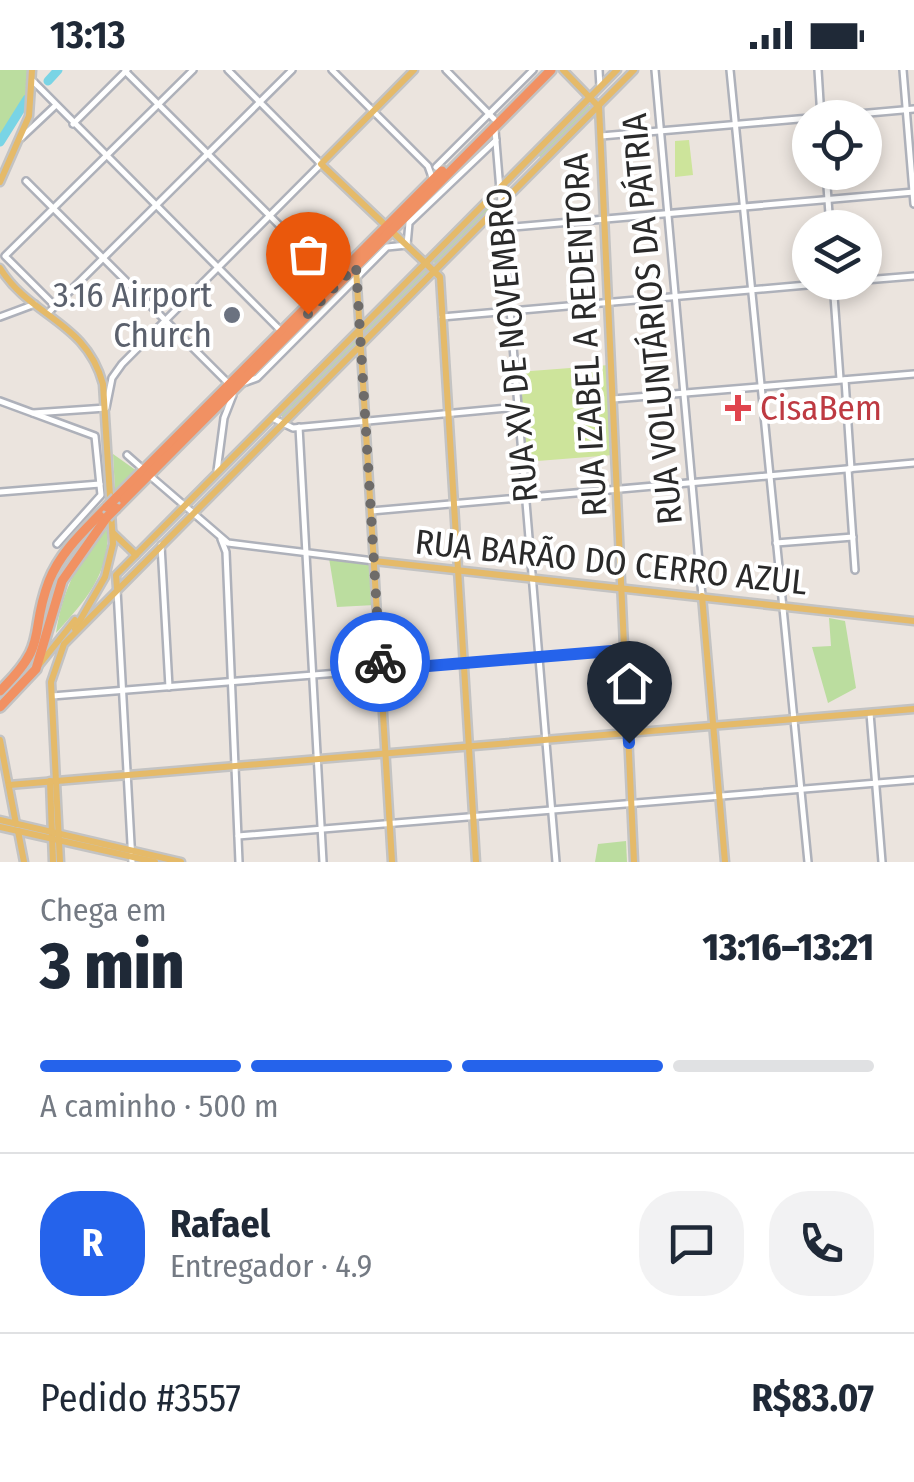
<!DOCTYPE html>
<html lang="pt">
<meta charset="utf-8">
<style>
body{margin:0;font-family:"Fira Sans Condensed",sans-serif;background:#f2f2f3;color:#1f2937;height:100vh;display:flex;flex-direction:column;font-size:38px;white-space:nowrap}
*{box-sizing:border-box;margin:0}
p{font-size:32px;color:#747a83}
.icon{flex:none;width:55px;height:55px;fill:none;stroke:currentColor;stroke-width:2;stroke-linecap:round;stroke-linejoin:round}
.map{position:relative;height:792px;overflow:hidden}
.panel{display:flex;flex-direction:column;background:#fff;flex:1}
.panel>*{flex:none}
.fabs{position:absolute;left:792px;top:30px;display:grid;gap:20px}
.fabs a{display:grid;place-items:center;width:90px;height:90px;border-radius:50%;background:#fff;box-shadow:0 5px 15px #0003;font-size:50px}
.pin{position:absolute;display:grid;place-items:center;width:85px;height:85px;color:#fff;margin:-102px -42px;border-radius:50% 50% 50% 0;rotate:-45deg;box-shadow:0 0 10px #0007}
.pin .icon{rotate:45deg}
.courier{position:absolute;display:grid;place-items:center;width:100px;height:100px;margin:-50px;border:8px solid #2563eb;border-radius:50%;background:#fff;color:#222;box-shadow:0 2px 12px #0007}
.headline em{font-style:normal;font-weight:800}
.headline div{display:flex;flex-direction:column-reverse}
.headline{display:flex;align-items:center;justify-content:space-between;height:170px;padding:0 40px}
h1{font-size:65px;font-weight:800;line-height:75px}
.bar{display:grid;grid-template-columns:repeat(4,1fr);gap:15px 10px;align-content:center;height:120px;padding:0 40px}
.bar i{height:12px;border-radius:8px;background:#e0e1e3}
.bar .active{background:#2563eb}
.bar p{grid-column:span 4}
.line{display:flex;align-items:center;gap:25px;padding:0 40px;border-top:2px solid #e0e1e3}
.line div{flex:1}
.round{display:grid;place-items:center;flex:none;width:105px;height:105px;border-radius:40px;background:#f2f2f3}
.status{display:flex;justify-content:space-between;align-items:center;height:70px;padding:0 50px;background:#fff;direction:ltr}
.status svg{height:28px;fill:currentColor}
.map>svg:first-child{display:block}
</style>
<div class="status"><b>13:13</b><svg viewBox="0 0 49 12"><path d="M0 12V9h3v3zM5 12V6h3v6zM10 12V3h3v9zM15 12V0h3v12zM26 1h20v11H26zM47 4h2v5h-2z"/></svg></div>
<div class="map">
<svg width="914" height="792" viewBox="0 0 914 792">
<rect width="100%" height="100%" fill="#ebe4de"/>
<!-- green -->
<g fill="#bbdd9f">
<path d="M0 0H29L28 22 0 65Z"/>
<path d="M588 34 593 39 543 90 538 85Z"/>
<path d="M490 133 493 137 436 194 432 191Z"/>
<path d="M425 197 430 201 364 268 362 260Z"/>
<path d="M356 267 359 273 283 348 280 344Z"/>
<path d="M113 384 137 401 115 420Z"/>
<path d="M108 458C109 505 86 530 56 563 62 522 78 487 108 458Z"/>
<path d="M329 488 372 493 375 535 337 537Z"/>
<path d="M829 548 845 551 856 618 828 633 812 577 831 576Z"/>
<path d="M626 771 627 792H595L598 774Z"/>
</g>
<!-- pitch -->
<g fill="#cde49b">
<path d="M689 70 693 105 675 107V71Z"/>
<path d="M609 295 613 385 525 392 518 302Z"/>
</g>
<g fill="none" stroke-linecap="round" stroke-linejoin="round">
<!-- river -->
<g stroke="#79d4e5" stroke-width="9">
<path d="M48 11 58 0"/>
<path d="M0 72 27 29"/>
</g>
<defs>
<g id="minor">
<path d="M332 0 428 96 433 110"/>
<path d="M446 0 494 49"/>
<path d="M599 0 600 17"/>
<path d="M655 0 702 526"/>
<path d="M730 0 808 792"/>
<path d="M818 0 821 48"/>
<path d="M903 0 914 134"/>
<path d="M125 1 334 210"/>
<path d="M33 11 282 262"/>
<path d="M813 48 914 39"/>
<path d="M73 54 127 0"/>
<path d="M495 60 556 792"/>
<path d="M601 66 810 48"/>
<path d="M21 68 55 36"/>
<path d="M436 97 533 0"/>
<path d="M826 102 830 158"/>
<path d="M26 111 229 314"/>
<path d="M503 158 914 122"/>
<path d="M865 210 914 206"/>
<path d="M833 212 840 309"/>
<path d="M55 236 5 186 193 0"/>
<path d="M48 243 292 0"/>
<path d="M0 247 35 234"/>
<path d="M442 247 841 212"/>
<path d="M845 310 851 399"/>
<path d="M243 313 257 308 387 177 407 175 409 153 496 70"/>
<path d="M613 329 914 304"/>
<path d="M0 331 95 366 101 425 57 474"/>
<path d="M33 343 106 338 112 308 122 294 321 94 228 0"/>
<path d="M272 348 293 358 518 337"/>
<path d="M299 357 323 792"/>
<path d="M127 385 144 400"/>
<path d="M848 399 855 500"/>
<path d="M217 401 224 348 233 325"/>
<path d="M149 405 228 473 374 491"/>
<path d="M0 422 100 414"/>
<path d="M371 441 914 393"/>
<path d="M221 469 226 482 239 792"/>
<path d="M776 473 853 467"/>
<path d="M161 475 169 617"/>
<path d="M117 520 132 792"/>
<path d="M52 626 625 580"/>
<path d="M870 643 882 792"/>
<path d="M238 766 914 710"/>
</g>
<g id="major">
<path d="M414 0 321 94 440 207 476 792"/>
<path d="M563 0 598 36"/>
<path d="M599 37 634 792"/>
<path d="M0 112 29 46 32 0"/>
<path d="M0 198C30 247 86 251 103 314L113 474 105 507 75 559"/>
<path d="M356 198 392 792"/>
<path d="M113 463 136 485"/>
<path d="M374 491 914 551"/>
<path d="M117 518 116 505 617 0"/>
<path d="M702 526 725 792"/>
<path d="M39 595 75 550"/>
<path d="M0 670 16 754"/>
<path d="M50 711 53 792"/>
<path d="M9 715 914 639"/>
<path d="M0 750 181 792"/>
<path d="M0 757 155 792"/>
<path d="M18 761 24 792"/>
<path d="M60 792 51 612 64 574 634 0"/>
</g>
<g id="highway">
<path d="M116 428 442 101"/>
<path d="M116 438 551 0"/>
<path d="M0 621C51 571 28 566 49 511 61 481 85 460 107 437"/>
<path d="M0 637 36 599 62 511 107 447"/>
</g>
</defs>
<!-- minor casing -->
<use href="#minor" stroke="#aeb1ba" stroke-width="10"/>
<!-- major casing -->
<use href="#major" stroke="#c3c3c3" stroke-width="11"/>
<!-- highway casing -->
<use href="#highway" stroke="#c3c3c3" stroke-width="14"/>
<!-- minor -->
<use href="#minor" stroke="#fff" stroke-width="5"/>
<!-- major -->
<use href="#major" stroke="#e5ba69" stroke-width="6"/>
<!-- highway -->
<use href="#highway" stroke="#f19163" stroke-width="9"/>
<defs>
<g id="highway-bridge">
<path d="M107 437 116 428"/>
<path d="M107 447 116 438"/>
</g>
</defs>
<!-- highway-bridge casing -->
<use href="#highway-bridge" stroke="#c3c3c3" stroke-width="14" stroke-linecap="butt"/>
<!-- highway-bridge -->
<use href="#highway-bridge" stroke="#f19163" stroke-width="9"/>
</g>
<g fill="none" stroke-linecap="round" stroke-linejoin="round">
<!-- done -->
<path stroke="#6e6b69" stroke-width="10" stroke-dasharray="0 18" d="M308 244 356 196 380 592"/>
<!-- route -->
<path stroke="#2563eb" stroke-width="12" d="M380 592V600L624 580 629 673"/>
</g>
<!-- markers -->
<circle fill="#6b7280" stroke="#fff" stroke-width="4" cx="232" cy="245" r="10"/>
<path fill="#e0444e" stroke="#fff" stroke-width="4" d="M733 323h10v10h10v10h-10v10h-10v-10h-10v-10h10z"/>
<g text-anchor="middle" dominant-baseline="central" stroke-width="8" stroke-linejoin="round" paint-order="stroke">
<!-- worship labels -->
<g font-size="35" fill="#5b616d" stroke="#fff" text-anchor="end">
<text x="212" y="225">3.16 Airport<tspan x="212" dy="40">Church</tspan></text>
</g>
<!-- street labels -->
<g font-size="35" fill="#2a2a2a" stroke="#fff">
<text transform="translate(652 249) rotate(-95)">RUA VOLUNTÁRIOS DA PÁTRIA</text>
<text transform="translate(585 265) rotate(-93)">RUA IZABEL A REDENTORA</text>
<text transform="translate(512 275) rotate(-95)">RUA XV DE NOVEMBRO</text>
<text transform="translate(611 492) rotate(6)">RUA BARÃO DO CERRO AZUL</text>
</g>
<!-- health labels -->
<g font-size="35" fill="#be3a42" stroke="#fff" text-anchor="start">
<text x="760" y="338">CisaBem</text>
</g>
</g>
</svg>
<div class="fabs">
<a><svg class="icon" aria-label="locate" viewBox="0 0 24 24"><circle cx="12" cy="12" r="6"/><path d="M12 2v4M12 18v4M2 12h4M18 12h4"/></svg></a>
<a><svg class="icon" aria-label="layers" viewBox="0 0 24 24"><path d="M12 4l9 5-9 5-9-5zM3 14l9 5 9-5"/></svg></a>
</div>
<div class="pin" style="left:308px;top:244px;background:#ea580c"><svg class="icon" aria-label="bag" viewBox="0 0 24 24"><path d="M5 8h14l-1 12H6zM9 8a3 3 0 0 1 6 0"/></svg></div>
<div class="pin" style="left:629px;top:673px;background:#1f2937"><svg class="icon" aria-label="home" viewBox="0 0 24 24"><path d="M3 11l9-7 9 7M6 9v11h12V9"/></svg></div>
<div class="courier" style="left:380px;top:592px"><svg class="icon" aria-label="bike" viewBox="0 0 24 24"><circle cx="6" cy="16" r="4"/><circle cx="18" cy="16" r="4"/><path d="M6 16l4-8h5l3 8M10 8l3 8H6M13 5h3"/></svg></div>
</div>
<section class="panel">
<div class="headline"><div><h1>3 min</h1><p>Chega em</p></div><em>13:16–13:21</em></div>
<div class="bar"><i class="active"></i><i class="active"></i><i class="active"></i><i></i><p>A caminho · 500 m</p></div>
<div class="line" style="height:180px"><b class="round" style="background:#2563eb;color:#fff">R</b><div><b>Rafael</b><p>Entregador · 4.9</p></div><a class="round"><svg class="icon" aria-label="chat" viewBox="0 0 24 24"><path d="M4 5h16v11H9l-5 4z"/></svg></a><a class="round"><svg class="icon" aria-label="phone" viewBox="0 0 24 24"><path d="M5 4h4l2 5-3 2q2 4 5 5l2-3 5 2v4C11 20 4 13 5 4z"/></svg></a></div>
<div class="line" style="height:130px"><div>Pedido #3557</div><b>R$83.07</b></div>
</section>
